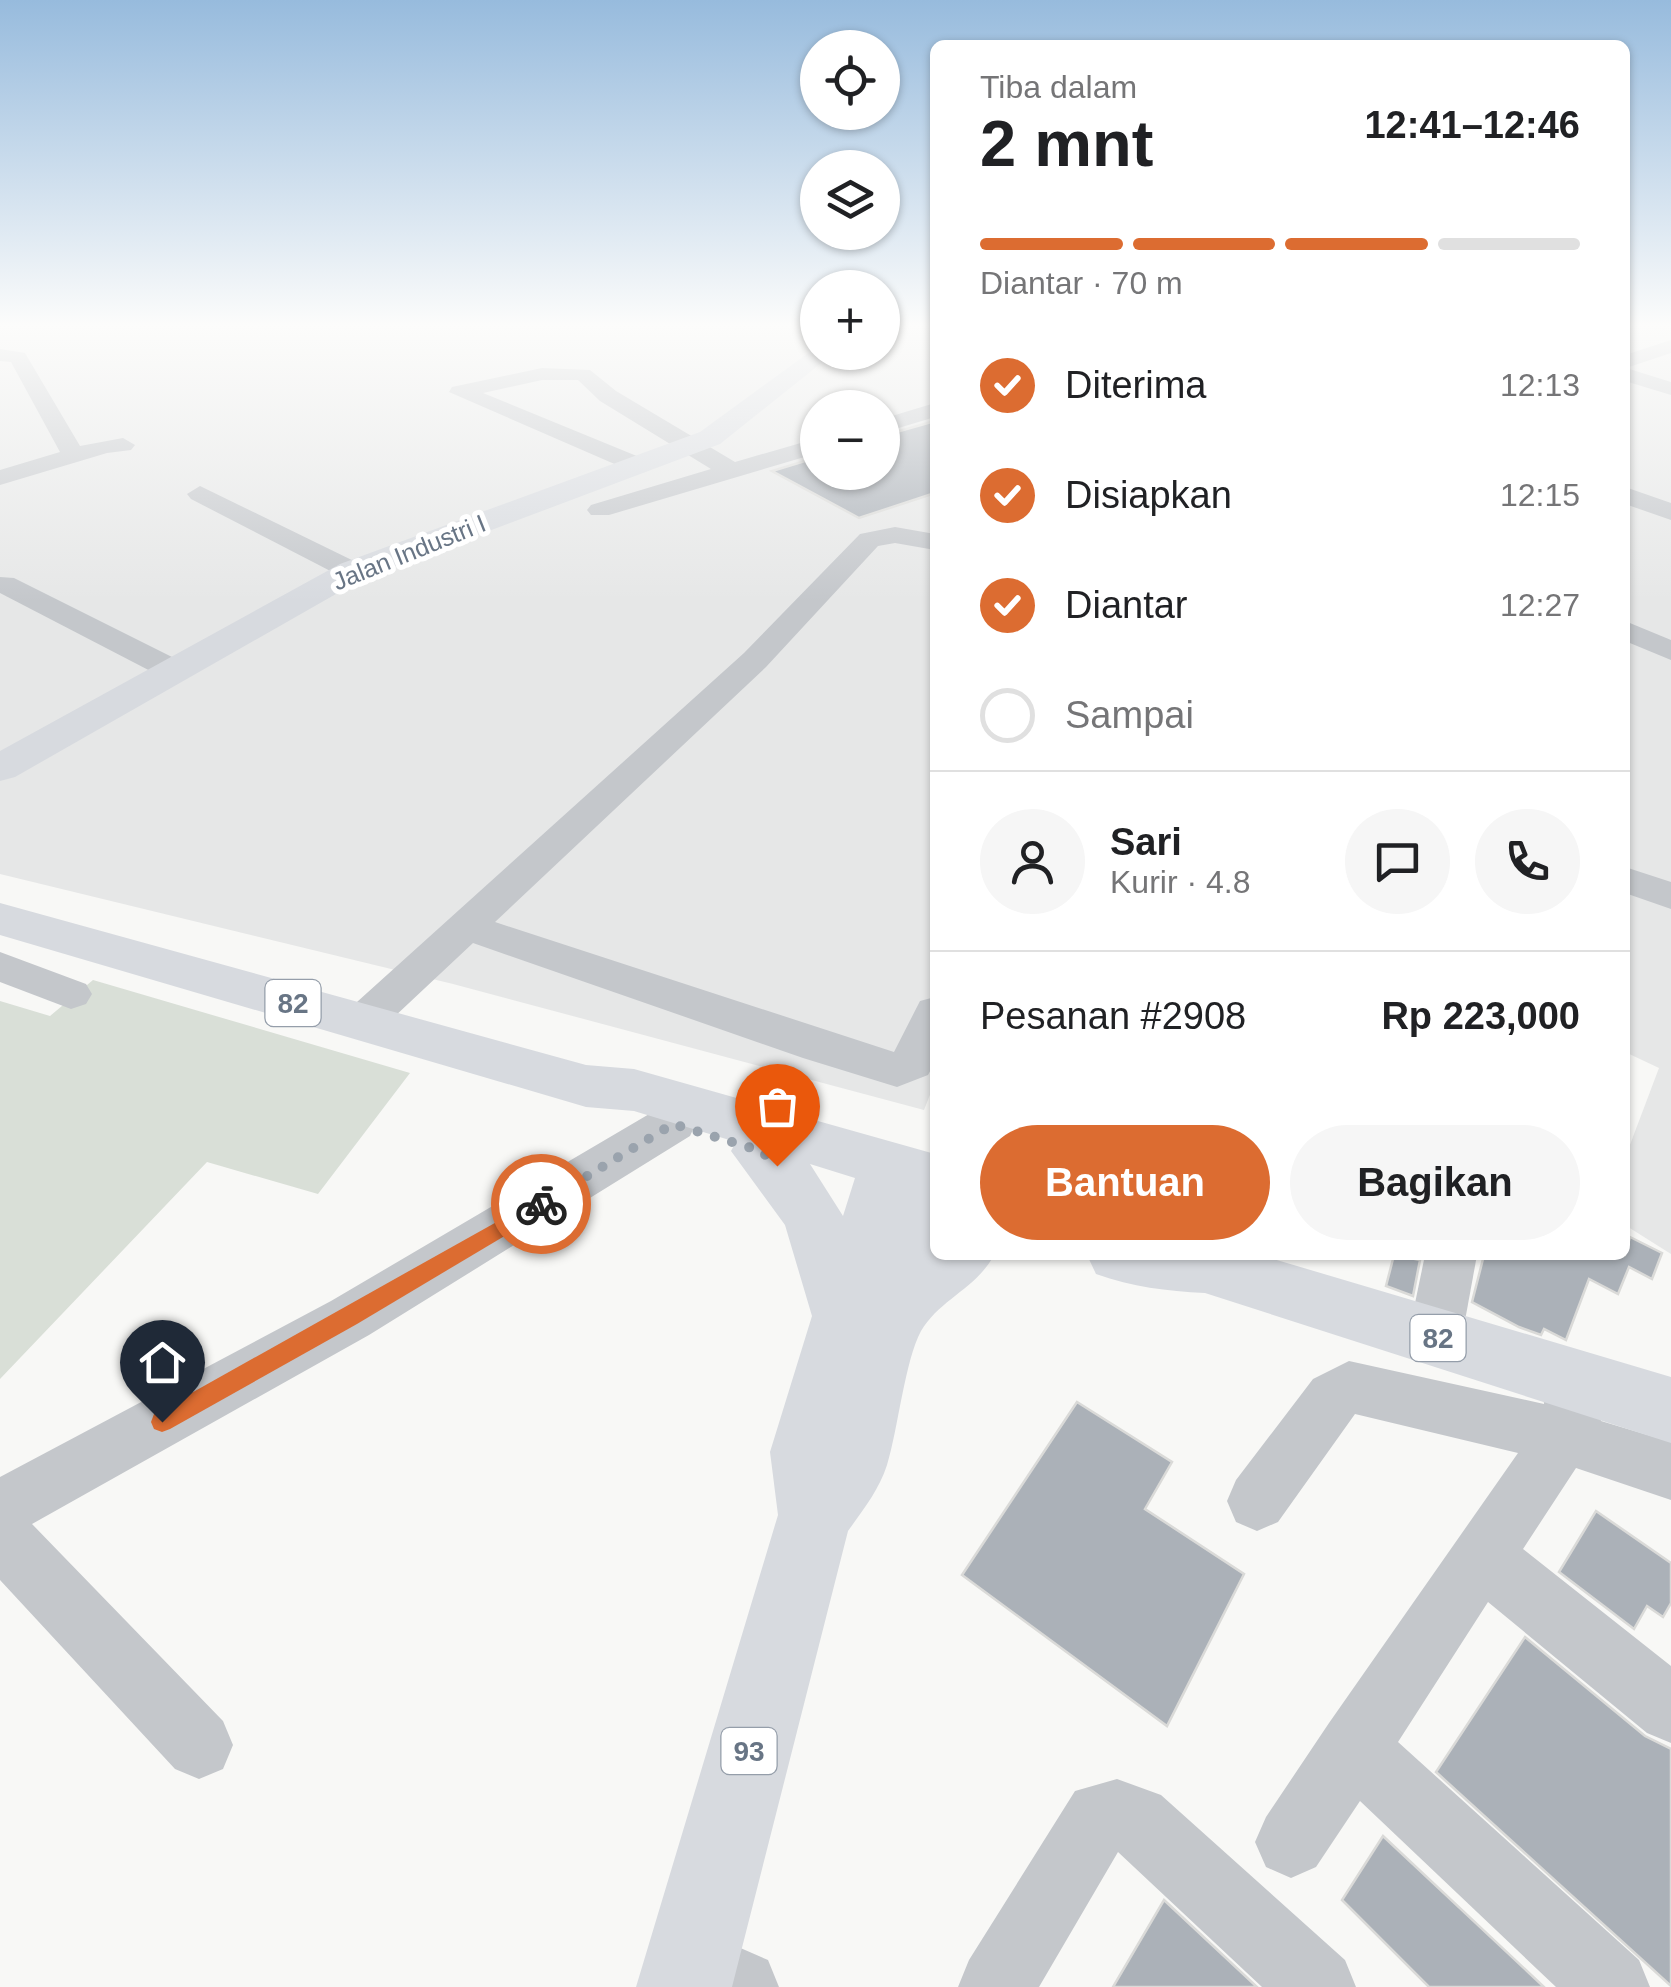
<!DOCTYPE html>
<html lang="id">
<meta charset="utf-8">
<style>
body{margin:0;font-family:Arial,sans-serif;background:#f6f6f6;color:#202124;height:100vh;display:flex;flex-direction:column;font-size:38px;white-space:nowrap}
*{box-sizing:border-box;margin:0}
p{font-size:32px;color:#757577}
.icon{flex:none;width:55px;height:55px;fill:none;stroke:currentColor;stroke-width:2;stroke-linecap:round;stroke-linejoin:round}
.map{position:relative;flex:1;overflow:hidden}
.panel{position:absolute;left:930px;top:40px;width:700px;height:1220px;display:flex;flex-direction:column;background:#fff;border-radius:15px;box-shadow:0 2px 8px #0004}
.panel>*{flex:none}
.fabs{position:absolute;left:800px;top:30px;display:grid;gap:20px}
.fabs a{display:grid;place-items:center;width:100px;height:100px;border-radius:50%;background:#fff;box-shadow:0 2px 8px #0004;font-size:50px}
.pin{position:absolute;display:grid;place-items:center;width:85px;height:85px;color:#fff;margin:-102px -42px;border-radius:50% 50% 50% 0;rotate:-45deg;box-shadow:0 0 10px #0007}
.pin .icon{rotate:45deg}
.courier{position:absolute;display:grid;place-items:center;width:100px;height:100px;margin:-50px;border:8px solid #dc6c31;border-radius:50%;background:#fff;color:#222;box-shadow:0 2px 12px #0007}
.overview em{font-style:normal;font-weight:700}
.overview div{display:flex;flex-direction:column-reverse}
.overview{display:flex;align-items:center;justify-content:space-between;height:170px;padding:0 50px}
h1{font-size:65px;font-weight:700;line-height:75px}
.bar{display:grid;grid-template-columns:repeat(4,1fr);gap:15px 10px;align-content:center;height:120px;padding:0 50px}
.bar i{height:12px;border-radius:8px;background:#e0e0e0}
.bar .current{background:#dc6c31}
.bar p{grid-column:span 4}
.line{display:flex;align-items:center;gap:25px;padding:0 50px;border-top:2px solid #e0e0e0}
.line div{flex:1}
.round{display:grid;place-items:center;flex:none;width:105px;height:105px;border-radius:52px;background:#f6f6f6}
ol{padding:0 50px;list-style:none}
li{display:flex;align-items:center;gap:30px;height:110px}
li p{margin-inline-start:auto}
li .icon{padding:10px;border-radius:50%;background:#dc6c31;color:#fff;stroke-width:4}
li:last-child{color:#757577}
li i{width:55px;height:55px;border:5px solid #e0e0e0;border-radius:50%}
.button{display:flex;gap:20px;margin-top:auto;padding:20px 50px}
.button a{flex:1;height:115px;border-radius:60px;background:#dc6c31;color:#fff;font-size:40px;font-weight:700;line-height:115px;text-align:center}
.button a+a{background:#f6f6f6;color:#202124}
.map>svg:first-child{display:block}
</style>
<div class="map">
<svg width="1671" height="1987" viewBox="0 0 1671 1987">
<rect width="100%" height="100%" fill="#f8f8f6"/>
<!-- built -->
<g fill="#e6e7e7" fill-rule="evenodd">
<path d="M0 324H817L818 352H882L883 324H935V1082L924 1110 453 984 0 874ZM818 408H882V472H818Z"/>
<path d="M1625 324H1671V1254L1625 1225V1158L1659 1068 1625 1052Z"/>
</g>
<!-- green -->
<path fill="#d9dfd7" d="M93 980 410 1073 318 1194 207 1162 0 1379V1001L50 1016Z"/>
<!-- building -->
<g fill="#abb1b8" stroke="#dadad8" stroke-width="2.5">
<path d="M935 421V493L859 518 772 471 818 457V472H882V436Z"/>
<path d="M1630 1237 1662 1253 1652 1279 1629 1267 1618 1294 1589 1279 1566 1340 1544 1329 1541 1335 1519 1327 1472 1302 1484 1255H1625Z"/>
<path d="M1394 1255 1420 1260 1413 1296 1386 1286Z"/>
<path d="M1077 1402 1172 1462 1145 1509 1244 1574 1167 1726 962 1575Z"/>
<path d="M1596 1511 1671 1563V1603L1663 1617 1647 1606 1634 1629 1559 1572Z"/>
<path d="M1525 1637 1645 1736 1671 1749V1986L1436 1772Z"/>
<path d="M1383 1836 1544 1987H1429L1342 1900Z"/>
<path d="M1164 1900 1257 1987H1113Z"/>
</g>
<g fill="none" stroke-linecap="round" stroke-linejoin="round">
<!-- minor -->
<g fill="#c4c7cb" fill-rule="evenodd">
<path d="M1671 340V353L1626 368 1671 382V395L1625 381V355Z"/>
<path d="M0 349 25 353 80 446 123 438 135 445 131 450 107 453 0 485V470L60 452 11 362 0 361Z"/>
<path d="M542 368 590 370 616 391 735 462 818 438V453L609 515H591L587 510 591 505 711 469 600 401 578 380H542L483 393 644 459 647 464 644 469H626L449 392 452 387Z"/>
<path d="M935 403V417L882 433V419Z"/>
<path d="M200 486 362 565 366 571 362 577H342L191 499 187 494Z"/>
<path d="M1625 487 1671 503V520L1625 504Z"/>
<path d="M895 527 935 534V550L895 543 878 546 766 667 495 922 894 1052 920 1001 935 997V1062L928 1075 897 1087 803 1058 473 943 377 1033 362 1037 347 1033 340 1022 347 1011 744 653 860 534Z"/>
<path d="M0 577 14 578 182 662 187 669 182 676H160L0 593Z"/>
<path d="M1625 621 1671 640V660L1625 641Z"/>
<path d="M1625 867 1671 882V909L1625 893Z"/>
<path d="M0 952 86 984 92 994 86 1004 71 1009 0 982Z"/>
<path d="M673 1105 690 1110 696 1123 690 1136 369 1335 32 1524 223 1721 233 1745 223 1769 199 1779 175 1769 0 1580V1477L331 1301 656 1110Z"/>
<path d="M1425 1255H1477L1462 1337 1454 1354 1435 1361 1416 1354 1408 1337Z"/>
<path d="M1570 1353 1590 1361 1598 1379 1601 1421 1671 1442V1500L1576 1468 1523 1549 1671 1666V1743L1647 1733 1488 1602 1398 1742 1639 1960 1650 1987H1556L1360 1801 1316 1867 1291 1878 1266 1867 1255 1842 1266 1817 1329 1723 1518 1453 1355 1414 1278 1522 1257 1531 1236 1522 1227 1501 1236 1480 1313 1379 1349 1361 1544 1404 1542 1379 1550 1361Z"/>
<path d="M1117 1779 1161 1795 1345 1960 1356 1987H1262L1118 1852 1039 1987H958L969 1960 1075 1791Z"/>
<path d="M690 1926 768 1960 779 1987H661L652 1964 663 1937Z"/>
</g>
<!-- major -->
<g fill="#d7dadf" fill-rule="evenodd">
<path d="M818 346V352H835L720 444 364 578 15 777 0 781V751L340 564 700 432Z"/>
<path d="M0 903 586 1065 634 1069 935 1154V1255H994C977 1288 940 1299 921 1331 905 1360 898 1430 887 1465 879 1490 863 1510 848 1531L732 1987H636L778 1515 770 1452 812 1316 785 1225 731 1151 736 1142 634 1111 586 1107 0 935ZM810 1164 855 1178 843 1216Z"/>
<path d="M1087 1255H1260L1671 1377V1443L1205 1293C1166 1291 1133 1287 1096 1274Z"/>
</g>
</g>
<!-- sky -->
<linearGradient id="sky" x2="0" y2="1"><stop stop-color="#97bbdd"/><stop offset="0.54" stop-color="#fcfcfb"/><stop offset="1" stop-color="#fcfcfb" stop-opacity="0"/></linearGradient>
<rect width="1671" height="602" fill="url(#sky)"/>
<!-- route -->
<path fill="#dc6c31" d="M541 1197 548 1199V1210L357 1324 170 1429 162 1432 154 1429 151 1422 154 1414Z"/>
<g fill="none" stroke-linecap="round" stroke-linejoin="round">
<!-- done -->
<path stroke="#9aa3ad" stroke-width="10" stroke-dasharray="0 18" d="M541 1204 673 1124 761 1151 777 1166"/>
</g>
<g text-anchor="middle" dominant-baseline="central" stroke-width="10" stroke-linejoin="round" paint-order="stroke">
<!-- far-street labels -->
<g font-size="25" fill="#687585" stroke="#fff">
<text transform="translate(409 552) rotate(-22)">Jalan Industri I</text>
</g>
<!-- shield labels -->
<g fill="#fff" stroke="#959eaa" stroke-width="2.5">
<rect x="265.5" y="980" width="55" height="46" rx="8"/>
<rect x="1410.5" y="1315" width="55" height="46" rx="8"/>
<rect x="721.5" y="1728" width="55" height="46" rx="8"/>
</g>
<g font-size="28" font-weight="bold" fill="#687585">
<text x="293" y="1003">82</text>
<text x="1438" y="1338">82</text>
<text x="749" y="1751">93</text>
</g>
</g>
</svg>
<div class="fabs">
<a><svg class="icon" aria-label="locate" viewBox="0 0 24 24"><circle cx="12" cy="12" r="6"/><path d="M12 2v4M12 18v4M2 12h4M18 12h4"/></svg></a>
<a><svg class="icon" aria-label="layers" viewBox="0 0 24 24"><path d="M12 4l9 5-9 5-9-5zM3 14l9 5 9-5"/></svg></a>
<a>+</a>
<a>−</a>
</div>
<div class="pin" style="left:777px;top:1166px;background:#ea580c"><svg class="icon" aria-label="bag" viewBox="0 0 24 24"><path d="M5 8h14l-1 12H6zM9 8a3 3 0 0 1 6 0"/></svg></div>
<div class="pin" style="left:162px;top:1422px;background:#1f2937"><svg class="icon" aria-label="home" viewBox="0 0 24 24"><path d="M3 11l9-7 9 7M6 9v11h12V9"/></svg></div>
<div class="courier" style="left:541px;top:1204px"><svg class="icon" aria-label="bike" viewBox="0 0 24 24"><circle cx="6" cy="16" r="4"/><circle cx="18" cy="16" r="4"/><path d="M6 16l4-8h5l3 8M10 8l3 8H6M13 5h3"/></svg></div>
<section class="panel">
<div class="overview"><div><h1>2 mnt</h1><p>Tiba dalam</p></div><em>12:41–12:46</em></div>
<div class="bar"><i class="current"></i><i class="current"></i><i class="current"></i><i></i><p>Diantar · 70 m</p></div>
<ol>
<li><svg class="icon" aria-label="check" viewBox="0 0 24 24"><path d="M5 12l5 5 9-10"/></svg>Diterima<p>12:13</p></li>
<li><svg class="icon" aria-label="check" viewBox="0 0 24 24"><path d="M5 12l5 5 9-10"/></svg>Disiapkan<p>12:15</p></li>
<li><svg class="icon" aria-label="check" viewBox="0 0 24 24"><path d="M5 12l5 5 9-10"/></svg>Diantar<p>12:27</p></li>
<li><i></i>Sampai</li>
</ol>
<div class="line" style="height:180px"><a class="round"><svg class="icon" aria-label="person" viewBox="0 0 24 24"><circle cx="12" cy="8" r="4"/><path d="M4 21q1-7 8-7t8 7"/></svg></a><div><b>Sari</b><p>Kurir · 4.8</p></div><a class="round"><svg class="icon" aria-label="chat" viewBox="0 0 24 24"><path d="M4 5h16v11H9l-5 4z"/></svg></a><a class="round"><svg class="icon" aria-label="phone" viewBox="0 0 24 24"><path d="M5 4h4l2 5-3 2q2 4 5 5l2-3 5 2v4C11 20 4 13 5 4z"/></svg></a></div>
<div class="line" style="height:130px"><div>Pesanan #2908</div><b>Rp 223,000</b></div>
<div class="button"><a>Bantuan</a><a>Bagikan</a></div>
</section>
</div>
